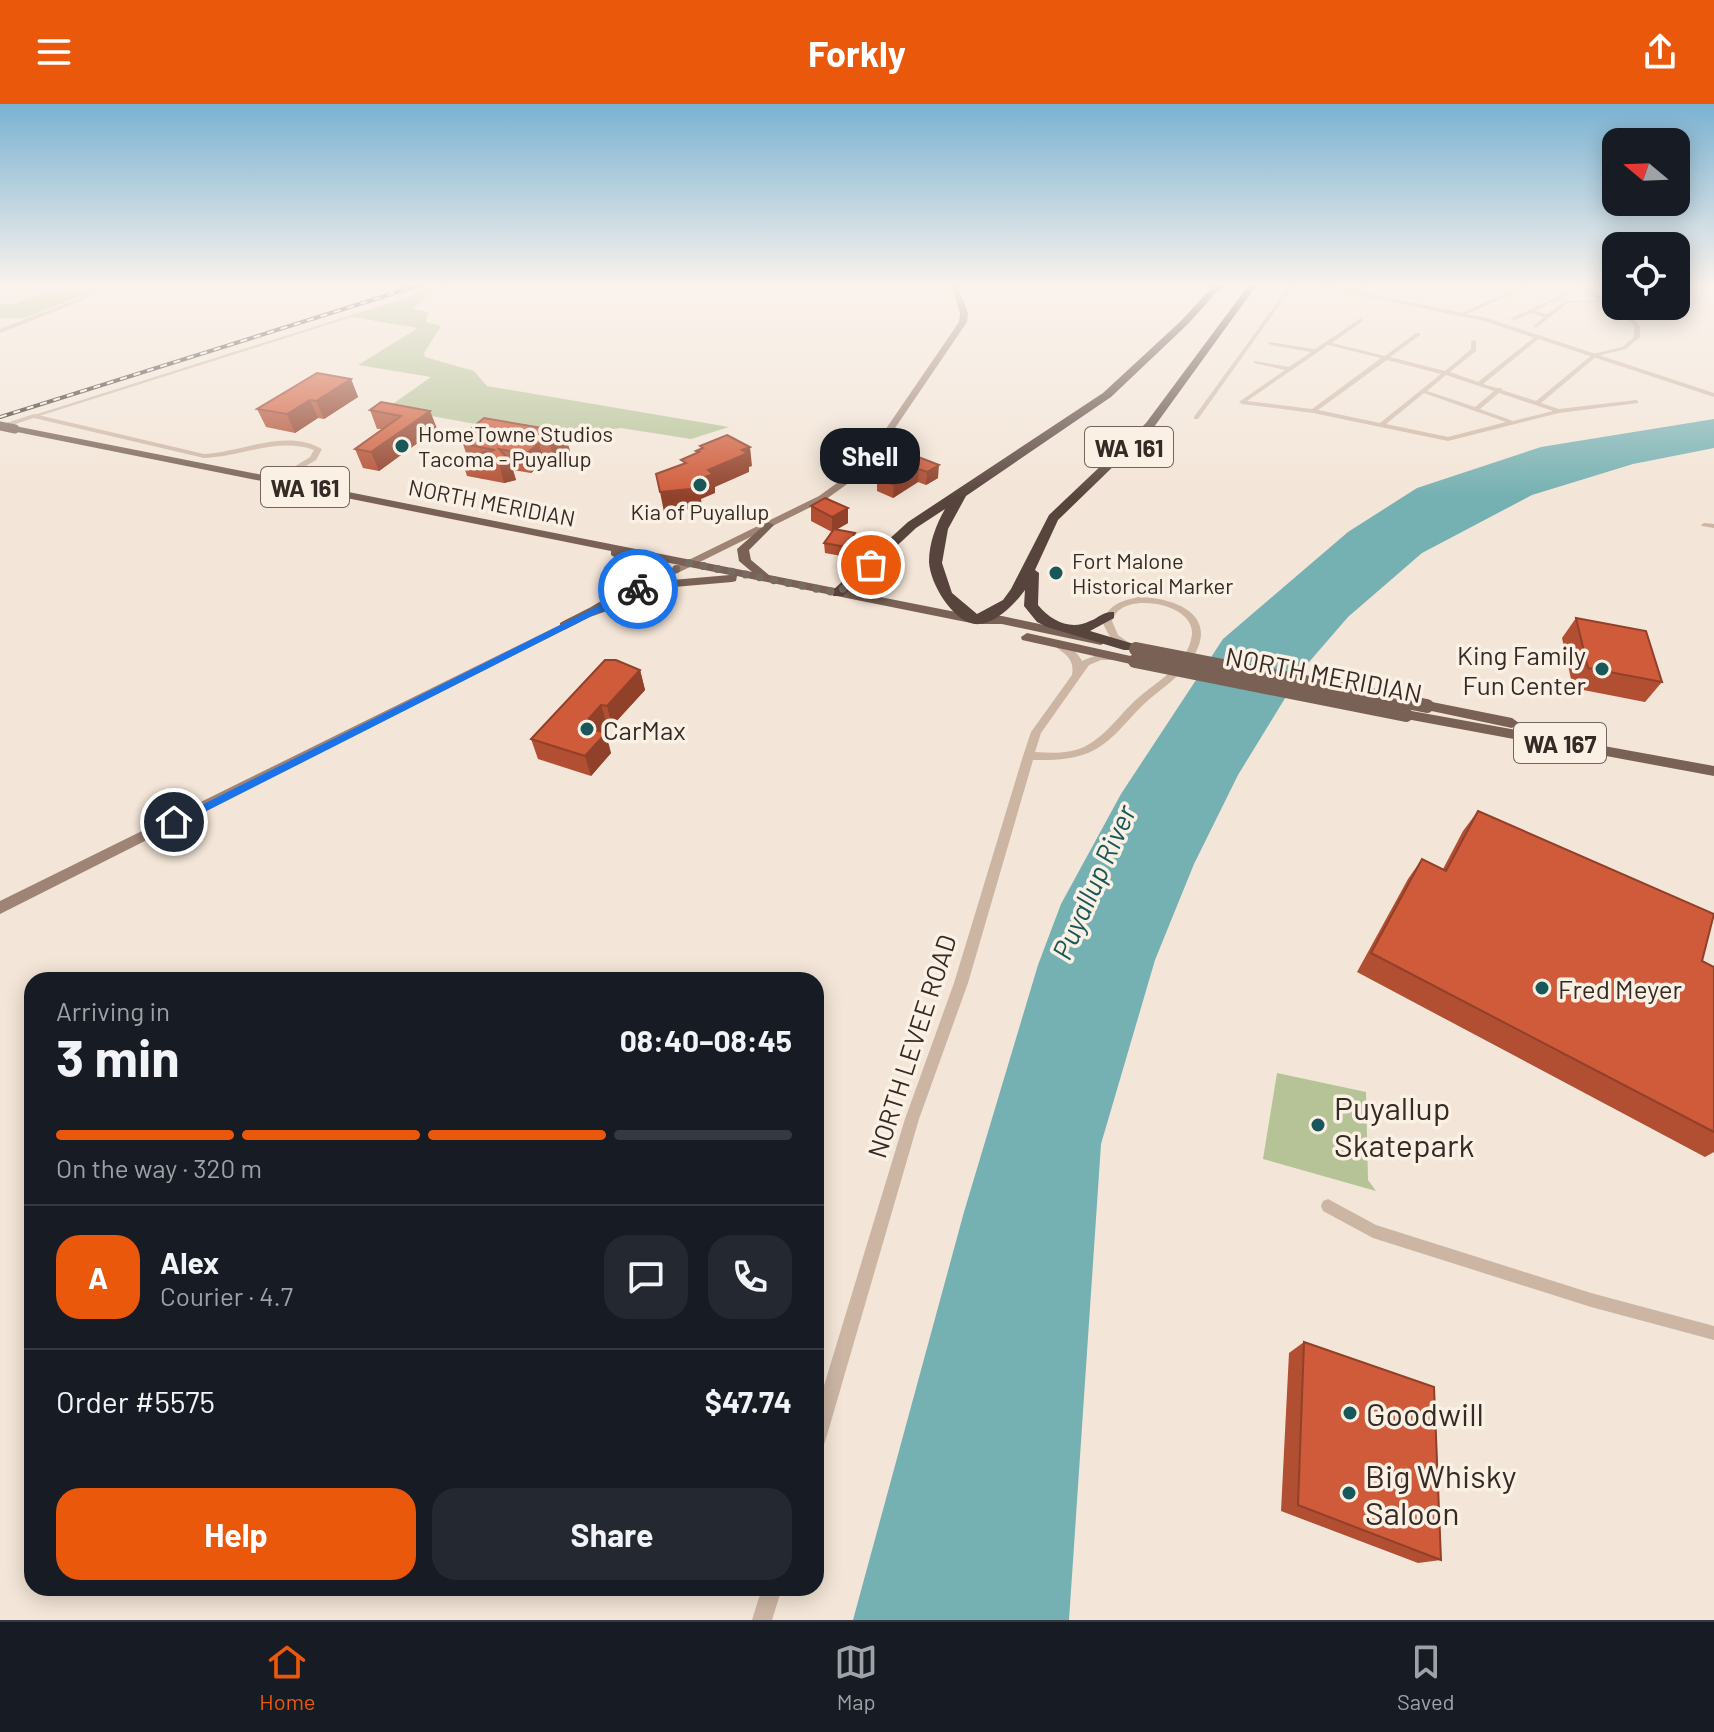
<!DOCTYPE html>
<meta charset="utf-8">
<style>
body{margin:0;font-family:Barlow,sans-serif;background:#242831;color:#f1f3f6;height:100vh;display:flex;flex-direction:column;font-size:30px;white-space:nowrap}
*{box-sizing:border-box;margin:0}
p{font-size:26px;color:#9ea1a6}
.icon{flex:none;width:44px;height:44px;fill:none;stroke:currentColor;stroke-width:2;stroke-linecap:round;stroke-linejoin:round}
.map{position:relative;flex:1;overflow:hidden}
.drawer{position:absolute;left:24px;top:868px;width:800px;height:624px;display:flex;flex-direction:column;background:#171b24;border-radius:24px;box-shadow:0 4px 20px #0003}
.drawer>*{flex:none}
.needle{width:52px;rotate:289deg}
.tools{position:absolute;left:1602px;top:24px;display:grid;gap:16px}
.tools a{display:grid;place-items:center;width:88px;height:88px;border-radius:16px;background:#171b24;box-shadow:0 4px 20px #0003;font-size:40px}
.pin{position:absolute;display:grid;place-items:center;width:68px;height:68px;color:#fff;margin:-34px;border:4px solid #fff;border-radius:50%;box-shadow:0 2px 8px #0007}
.courier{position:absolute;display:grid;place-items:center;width:80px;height:80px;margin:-40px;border:6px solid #1a73e8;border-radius:50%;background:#fff;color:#222;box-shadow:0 2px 10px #0007}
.bubble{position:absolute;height:56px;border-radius:24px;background:#171b24;box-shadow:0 4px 20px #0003;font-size:26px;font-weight:700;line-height:56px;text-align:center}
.head em{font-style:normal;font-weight:700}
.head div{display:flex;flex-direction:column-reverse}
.head{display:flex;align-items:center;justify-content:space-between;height:136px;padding:0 32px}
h1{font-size:52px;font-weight:700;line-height:60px}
.bar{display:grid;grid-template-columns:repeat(4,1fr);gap:12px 8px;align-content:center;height:96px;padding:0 32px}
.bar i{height:10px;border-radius:6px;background:#363941}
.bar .selected{background:#ea580c}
.bar p{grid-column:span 4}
.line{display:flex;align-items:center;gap:20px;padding:0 32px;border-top:2px solid #363941}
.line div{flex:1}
.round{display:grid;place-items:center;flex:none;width:84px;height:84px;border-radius:24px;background:#242831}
.cta{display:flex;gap:16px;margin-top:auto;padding:16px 32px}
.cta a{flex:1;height:92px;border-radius:24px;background:#ea580c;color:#fff;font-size:32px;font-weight:700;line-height:92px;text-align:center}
.cta a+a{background:#242831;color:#f1f3f6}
header{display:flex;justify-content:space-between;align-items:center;height:104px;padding:0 32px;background:#ea580c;color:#fff;font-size:36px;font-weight:700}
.tabs{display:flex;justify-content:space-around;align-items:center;height:112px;border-top:2px solid #363941;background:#171b24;font-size:22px;color:#9ea1a6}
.tabs a{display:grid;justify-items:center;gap:4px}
.tabs .selected{color:#ea580c}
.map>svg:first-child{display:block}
</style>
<header><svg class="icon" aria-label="menu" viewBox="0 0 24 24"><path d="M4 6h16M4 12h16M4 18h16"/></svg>Forkly<svg class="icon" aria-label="share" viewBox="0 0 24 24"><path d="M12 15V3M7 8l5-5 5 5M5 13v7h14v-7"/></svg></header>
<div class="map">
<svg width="1714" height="1516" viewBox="0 0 1714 1516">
<rect width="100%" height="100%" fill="#f3e5d7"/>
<!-- green -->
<g fill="#b5c397">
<path d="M88 189 25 214H0V199L12 201 40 190Z"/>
<path d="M429 189 413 205 428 208 426 218 441 222 424 249 425 253 474 267 487 282 729 323 691 335 621 324 548 333 387 304 431 273 358 261 418 224 352 213Z"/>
<path d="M1277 969 1366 988 1368 1076 1376 1087 1263 1055Z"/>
</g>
<!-- water -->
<path fill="#75b0b2" d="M1714 315V344L1633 360 1532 391 1422 449 1348 513 1303 565 1238 671 1194 760 1155 856 1101 1040 1069 1516H853L964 1108 1038 861 1061 800 1121 690 1223 535 1348 428 1417 384 1541 343Z"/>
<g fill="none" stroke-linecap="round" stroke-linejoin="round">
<!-- minor -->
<g fill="#ccb5a3" fill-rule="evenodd">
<path d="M95 182H100L84 196 0 229V225L80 194Z"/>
<path d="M443 182H450L36 313 31 312Z"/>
<path d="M1289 182H1293L1198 315H1194V313Z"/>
<path d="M1360 182H1365L1357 189H1353V187Z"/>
<path d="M1522 182H1528L1465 211 1460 210Z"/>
<path d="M1573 182H1579L1616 200V202H1620L1640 222V233L1626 245 1597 252 1541 299 1559 305 1636 296 1638 297V299L1559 309 1448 337 1313 309 1242 300 1239 298 1285 266 1254 259V257L1289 263 1311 248 1271 241 1268 239 1269 238 1315 245 1361 214 1363 217 1332 239 1385 252 1416 229H1420V231L1390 253 1445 267 1471 245V237L1476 236V247L1450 268 1478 278 1537 231H1541V233L1483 280 1497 284H1502V286L1536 297 1593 250 1622 243 1634 233V222L1616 204 1603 198 1568 199 1536 224 1534 223V221L1544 213 1530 209 1515 216 1510 215 1570 187 1572 189 1559 195 1563 196V198L1555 197 1534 207 1547 210 1565 197 1599 196ZM1328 241 1381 254 1312 305 1247 297ZM1387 256 1441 270 1380 319 1318 306ZM1446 271 1494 287 1475 303 1427 287ZM1424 289 1506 318 1448 333 1386 320ZM1499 289 1553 307 1513 317 1480 305Z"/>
<path d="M1679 182H1683L1686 190 1676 189V187H1681Z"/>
<path d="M1704 419 1714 420V424L1702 422 1701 421Z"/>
<path d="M1328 1095 1376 1121 1591 1189 1714 1222V1236L1591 1203 1373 1134 1323 1107 1321 1102 1323 1097Z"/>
</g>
<!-- tertiary -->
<g fill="#ccb5a3" fill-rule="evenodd">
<path d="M1318 182H1329L1487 214 1714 289V293L1484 217Z"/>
<path d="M34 310 204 350C242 348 286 324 322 345L316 356 276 380 272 378 273 376 310 353 314 346C277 333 241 353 204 354L34 314 0 325V321Z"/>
<path d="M1138 493C1183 494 1224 516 1186 563 1174 577 1158 587 1144 600 1126 617 1112 639 1088 649 1071 656 1052 656 1033 656L968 879 919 1015 825 1338 822 1344 816 1347V1308L905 1015 954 879 1023 652 1031 628 1072 571C1075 553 1064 550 1052 540L1057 537C1068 541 1077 547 1082 557 1094 552 1109 546 1120 553L1115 556H1101L1089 561 1041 629 1035 648C1051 649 1069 650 1084 643 1106 632 1120 610 1138 594 1152 582 1168 572 1180 558 1186 550 1191 540 1192 530 1194 501 1136 490 1118 507 1116 509 1113 514 1112 517L1118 531 1132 541V545C1116 546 1108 531 1102 517 1112 499 1119 498 1138 493Z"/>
<path d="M762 1484H782L772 1516H752Z"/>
</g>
<!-- secondary -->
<g fill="#9f8374" fill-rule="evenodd">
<path d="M952 182H958L968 209 967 218 874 355 857 373 825 396 609 503H601V499L819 392 851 369 868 351 959 218 960 209Z"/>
<path d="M576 513 580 514V518L0 810V797Z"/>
</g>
<!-- primary -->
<g fill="#796155" fill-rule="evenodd">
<path d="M15 322 752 468 739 457 737 445 768 418 774 421 749 446 751 456 769 471 976 512H1002L1101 533 1107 537 1101 541 1002 520H976L737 472 736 477 732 478 674 483 590 513 564 526 560 525V519C583 506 624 492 629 462L611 451V447L12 327 10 325ZM624 450 730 471 672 476 618 495C630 486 638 476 641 461Z"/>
<path d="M1027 529 1135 553 1142 557 1135 561 1022 536 1021 533Z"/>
<path d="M1427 597 1512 614 1519 619 1512 624 1422 605 1420 602 1422 599Z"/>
<path d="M1406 606 1714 662V672L1401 614 1399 611 1401 608Z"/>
</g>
<!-- motorway -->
<path fill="#57443c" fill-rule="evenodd" d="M1213 182H1222L1188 220 1111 293 966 392 948 425 942 459 952 489 977 510 1003 496 1011 485 1049 411 1146 319 1248 182H1256L1154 323 1058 416 1035 466 1039 469 1038 501C1051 517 1071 527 1090 517 1100 513 1103 507 1114 508V514L1090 527 1134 540V546H1124L1047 523 1037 518 1024 502 1025 486C1015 500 994 522 975 520 952 517 930 479 929 458 929 439 936 421 945 405L916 424 843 492H833V486L908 418 1103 289 1182 216Z"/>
<defs>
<path id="rail" d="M0 313 417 182"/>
</defs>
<!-- rail casing -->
<use href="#rail" stroke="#362a25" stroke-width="4"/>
<!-- rail -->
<use href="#rail" stroke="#faf0e4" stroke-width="2" stroke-dasharray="7" stroke-linecap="butt"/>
<!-- primary-bridge-far1 -->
<path stroke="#796155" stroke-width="9" d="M0 322 15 325"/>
<!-- primary-bridge -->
<g stroke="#796155" stroke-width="14">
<path d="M1136 545 1427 602"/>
<path d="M1135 557 1406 611"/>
</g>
</g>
<!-- wall -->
<g fill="#b24e32">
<path d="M351 275 358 293 324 315 318 314 295 329 266 323 257 305Z"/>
<path d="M370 306 430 307 437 325 379 367 363 364 355 345 382 325H377Z"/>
<path d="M484 314 570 347 555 360 544 358 531 369 513 366 516 376 504 379 467 372 461 353 467 352 463 340 470 334 468 327Z"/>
<path d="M913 351 938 374 926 381 918 378 893 394 877 387V374Z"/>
<path d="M811 402 848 404V419L836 426 855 429V439L847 453 825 449 824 439 832 428 811 417Z"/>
<path d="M1576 514 1662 578 1645 598 1573 584 1562 534Z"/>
<path d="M640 566 645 586 612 622 607 621 601 628 611 649 591 672 538 655 531 635Z"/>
<path d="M1478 707 1702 857 1714 863V1048L1705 1053 1357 868 1408 775 1422 755 1443 765 1463 727Z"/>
<path d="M1304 1238 1441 1456 1418 1459 1281 1407 1289 1249Z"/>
</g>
<!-- shaded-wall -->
<g fill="#914029">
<path d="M351 275 358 293 324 315 316 297Z"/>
<path d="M310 296 318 314 295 329 287 310Z"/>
<path d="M430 307 437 325 379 367 371 348Z"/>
<path d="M565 328 570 347 555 360 550 341Z"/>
<path d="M539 339 544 358 531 369 526 350Z"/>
<path d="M750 343 752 362 749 363V368L715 383V389L701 395 702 404 664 408 660 388 698 376 708 366Z"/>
<path d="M510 357 516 376 504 379 499 360Z"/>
<path d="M939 361 938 374 926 381 927 368Z"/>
<path d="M919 365 918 378 893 394 894 381Z"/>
<path d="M848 404V419L832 428V413Z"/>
<path d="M855 429V439L847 453 846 443Z"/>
<path d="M640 566 645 586 612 622 607 602Z"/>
<path d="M601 601 607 621 588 642 582 622Z"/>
<path d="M606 629 611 649 591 672 585 652Z"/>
</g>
<!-- building -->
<g fill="#cf5b3a" stroke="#914029" stroke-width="2">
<path d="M317 269 351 275 316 297 310 296 287 310 257 305Z"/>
<path d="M381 298 430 307 371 348 355 345 401 312 370 306Z"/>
<path d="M484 314 565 328 550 341 539 339 526 350 499 345 510 357 499 360 461 353 495 346 463 340 478 328 468 327Z"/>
<path d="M727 331 750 343 742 346 748 349 708 366 713 370 698 376 700 384 660 388 656 370 686 359 681 356 699 348 696 347 703 344 700 342Z"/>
<path d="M913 351 939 361 927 368 919 365 894 381 877 374Z"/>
<path d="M825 394 848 404 832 413 811 402Z"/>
<path d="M834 425 855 429 846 443 824 439Z"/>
<path d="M1576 514 1646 527 1662 578 1588 564Z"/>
<path d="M605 556H616L640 566 607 602 601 601 582 622 606 629 585 652 531 635Z"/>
<path d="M1478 707 1714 810 1702 857 1714 863V1028L1371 849 1422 755 1446 767Z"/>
<path d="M1304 1238 1434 1283 1441 1456 1298 1401Z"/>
</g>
<!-- sky -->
<linearGradient id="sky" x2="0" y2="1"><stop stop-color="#7ab2d2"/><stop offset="0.46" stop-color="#faf3ed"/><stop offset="1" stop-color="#faf3ed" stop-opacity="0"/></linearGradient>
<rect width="1714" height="394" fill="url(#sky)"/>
<!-- route -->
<path fill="#1a73e8" d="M638 482 641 487 179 721H170L168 718Z"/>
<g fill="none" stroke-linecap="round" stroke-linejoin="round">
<!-- done -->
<path stroke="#786b63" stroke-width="8" stroke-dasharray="0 14.4" d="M638 485 688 459 838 489 871 461"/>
</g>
<!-- markers -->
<g fill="#18575a" stroke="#faf0e4" stroke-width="3">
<circle cx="402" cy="342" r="8"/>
<circle cx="700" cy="381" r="8"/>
<circle cx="1056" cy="469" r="8"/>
<circle cx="1602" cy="565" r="8"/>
<circle cx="587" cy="625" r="8"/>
<circle cx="1542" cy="884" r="8"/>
<circle cx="1318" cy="1021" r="8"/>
<circle cx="1350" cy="1309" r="8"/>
<circle cx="1349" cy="1389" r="8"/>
</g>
<g text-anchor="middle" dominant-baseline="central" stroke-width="7" stroke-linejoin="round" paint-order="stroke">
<!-- far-poi labels -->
<g font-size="22" fill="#362a25" stroke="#faf0e4" text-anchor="start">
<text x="418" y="329">HomeTowne Studios<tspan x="418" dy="25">Tacoma - Puyallup</tspan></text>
<text x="700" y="407" text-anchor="middle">Kia of Puyallup</text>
<text x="1072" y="456">Fort Malone<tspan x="1072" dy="25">Historical Marker</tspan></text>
</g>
<!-- far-street labels -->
<g font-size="22" fill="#362a25" stroke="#faf0e4">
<text transform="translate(492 398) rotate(11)">NORTH MERIDIAN</text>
</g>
<!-- shield labels -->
<g fill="#faf0e4" stroke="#71655e" stroke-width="2">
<rect x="1085" y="323" width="88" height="40" rx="6"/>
<rect x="261" y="363" width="88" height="40" rx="6"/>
<rect x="1514" y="619" width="92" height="40" rx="6"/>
</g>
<g font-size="24" font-weight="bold" fill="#362a25">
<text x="1129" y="343">WA 161</text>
<text x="305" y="383">WA 161</text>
<text x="1560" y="639">WA 167</text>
</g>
<!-- poi labels -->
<g font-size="26" fill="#362a25" stroke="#faf0e4" text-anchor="start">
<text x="1586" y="550" text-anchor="end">King Family<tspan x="1586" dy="30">Fun Center</tspan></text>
<text x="603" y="625">CarMax</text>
<text x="1558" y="884">Fred Meyer</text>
</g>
<!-- street labels -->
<g font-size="26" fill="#362a25" stroke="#faf0e4">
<text transform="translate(1324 570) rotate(11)">NORTH MERIDIAN</text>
<text transform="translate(911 942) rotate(-72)">NORTH LEVEE ROAD</text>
</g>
<!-- water labels -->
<g font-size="28" font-style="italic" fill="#18575a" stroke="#faf0e4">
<text transform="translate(1093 778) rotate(-66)">Puyallup River</text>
</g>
<!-- near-poi labels -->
<g font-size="32" fill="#362a25" stroke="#faf0e4" text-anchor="start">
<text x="1334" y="1003">Puyallup<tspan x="1334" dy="37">Skatepark</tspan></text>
<text x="1366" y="1309">Goodwill</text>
<text x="1365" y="1371">Big Whisky<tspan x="1365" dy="37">Saloon</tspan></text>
</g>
</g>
</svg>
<div class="tools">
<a><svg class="needle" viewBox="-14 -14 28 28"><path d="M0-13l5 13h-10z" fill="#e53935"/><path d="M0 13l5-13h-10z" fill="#9ea1a6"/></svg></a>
<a><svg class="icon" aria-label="locate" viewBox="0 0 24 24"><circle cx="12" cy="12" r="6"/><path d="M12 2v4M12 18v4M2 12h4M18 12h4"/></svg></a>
</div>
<div class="pin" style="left:871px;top:461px;background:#ea580c"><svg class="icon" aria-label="bag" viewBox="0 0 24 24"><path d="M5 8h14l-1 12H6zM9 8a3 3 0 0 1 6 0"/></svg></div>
<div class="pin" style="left:174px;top:718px;background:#1f2937"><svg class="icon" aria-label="home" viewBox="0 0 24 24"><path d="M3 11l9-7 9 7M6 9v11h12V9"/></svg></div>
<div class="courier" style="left:638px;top:485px"><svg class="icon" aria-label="bike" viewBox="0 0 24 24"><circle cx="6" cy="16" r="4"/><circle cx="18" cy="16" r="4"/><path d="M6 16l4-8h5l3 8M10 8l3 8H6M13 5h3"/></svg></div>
<div class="bubble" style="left:820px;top:324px;width:100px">Shell</div>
<section class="drawer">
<div class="head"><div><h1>3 min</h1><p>Arriving in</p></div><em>08:40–08:45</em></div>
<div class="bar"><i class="selected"></i><i class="selected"></i><i class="selected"></i><i></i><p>On the way · 320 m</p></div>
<div class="line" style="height:144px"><b class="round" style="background:#ea580c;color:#fff">A</b><div><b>Alex</b><p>Courier · 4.7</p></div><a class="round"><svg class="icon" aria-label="chat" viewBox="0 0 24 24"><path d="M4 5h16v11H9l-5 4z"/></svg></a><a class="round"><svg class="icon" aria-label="phone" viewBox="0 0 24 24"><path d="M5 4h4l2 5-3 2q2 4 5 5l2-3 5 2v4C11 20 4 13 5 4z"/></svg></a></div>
<div class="line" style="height:104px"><div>Order #5575</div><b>$47.74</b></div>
<div class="cta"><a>Help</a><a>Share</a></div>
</section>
</div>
<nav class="tabs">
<a class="selected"><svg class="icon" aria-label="home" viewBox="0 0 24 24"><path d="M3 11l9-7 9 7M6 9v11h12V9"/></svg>Home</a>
<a><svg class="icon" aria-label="map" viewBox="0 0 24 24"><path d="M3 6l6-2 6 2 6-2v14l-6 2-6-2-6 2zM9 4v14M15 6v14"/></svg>Map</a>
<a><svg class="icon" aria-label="saved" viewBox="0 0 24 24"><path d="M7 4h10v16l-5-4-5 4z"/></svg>Saved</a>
</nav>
